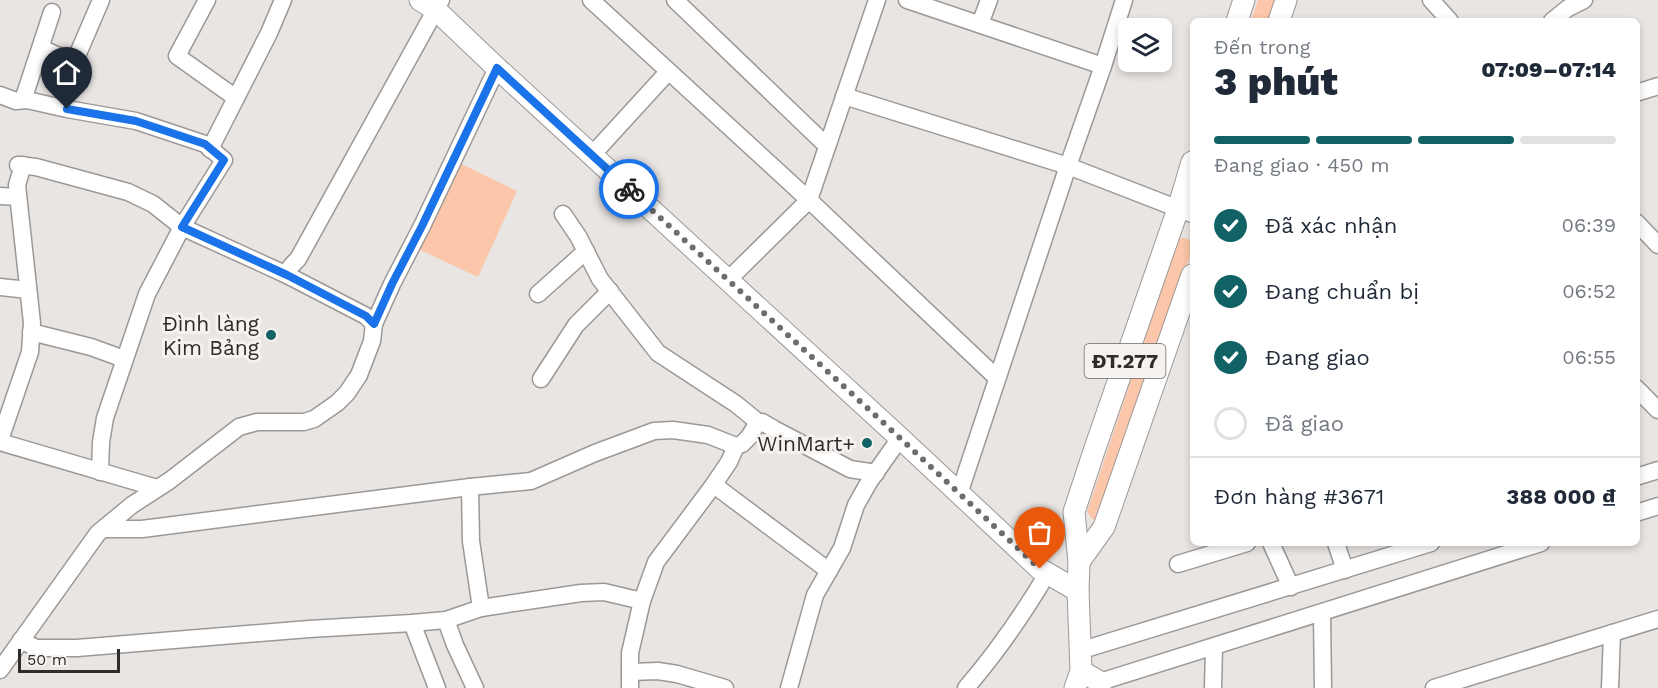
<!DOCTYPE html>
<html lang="vi">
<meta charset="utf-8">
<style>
body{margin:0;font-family:"Work Sans",sans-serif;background:#f2f2f3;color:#1f2937;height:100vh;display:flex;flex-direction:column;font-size:22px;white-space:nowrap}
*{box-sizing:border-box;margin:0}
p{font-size:20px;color:#747a83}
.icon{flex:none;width:33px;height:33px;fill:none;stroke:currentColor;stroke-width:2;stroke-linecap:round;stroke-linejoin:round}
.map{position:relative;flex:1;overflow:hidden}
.side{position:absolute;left:1190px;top:18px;width:450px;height:528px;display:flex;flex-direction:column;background:#fff;border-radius:9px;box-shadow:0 3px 9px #0003}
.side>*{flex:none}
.buttons{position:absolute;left:1118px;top:18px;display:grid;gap:12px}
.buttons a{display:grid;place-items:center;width:54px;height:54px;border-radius:9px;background:#fff;box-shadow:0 3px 9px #0003;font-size:30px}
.scale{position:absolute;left:18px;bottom:15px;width:102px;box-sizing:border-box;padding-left:6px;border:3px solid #2e2d2c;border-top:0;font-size:16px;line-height:21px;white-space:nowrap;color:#2e2d2c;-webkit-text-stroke:4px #f6f2f0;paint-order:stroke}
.pin{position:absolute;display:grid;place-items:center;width:51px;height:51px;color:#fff;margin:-62px -26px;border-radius:50% 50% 50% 0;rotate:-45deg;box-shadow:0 0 6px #0007}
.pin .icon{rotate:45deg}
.courier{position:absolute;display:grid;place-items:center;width:60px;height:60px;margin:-30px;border:4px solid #1a73e8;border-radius:50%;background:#fff;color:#222;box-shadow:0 2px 8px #0007}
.summary em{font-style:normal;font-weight:800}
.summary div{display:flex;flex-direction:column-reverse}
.summary{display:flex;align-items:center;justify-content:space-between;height:102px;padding:0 24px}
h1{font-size:39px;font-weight:800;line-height:45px}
.bar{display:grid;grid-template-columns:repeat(4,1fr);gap:9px 6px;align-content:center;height:72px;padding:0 24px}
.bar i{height:8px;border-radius:4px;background:#e0e1e3}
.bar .active{background:#116265}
.bar p{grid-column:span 4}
.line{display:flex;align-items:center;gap:15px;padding:0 24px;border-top:2px solid #e0e1e3}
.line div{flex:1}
ol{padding:0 24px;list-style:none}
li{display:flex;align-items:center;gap:18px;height:66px}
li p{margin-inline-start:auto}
li .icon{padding:6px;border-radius:50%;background:#116265;color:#fff;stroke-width:4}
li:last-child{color:#747a83}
li i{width:33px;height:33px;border:3px solid #e0e1e3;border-radius:50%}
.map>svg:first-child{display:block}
</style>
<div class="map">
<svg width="1658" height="688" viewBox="0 0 1658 688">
<rect width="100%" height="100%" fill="#e9e5e3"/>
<!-- green -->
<g fill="#fbc6a9">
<path d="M1258 0H1276L1269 21H1251Z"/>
<path d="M457 162 517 191 478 277 416 248Z"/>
<path d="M1183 238 1188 239 1191 241 1192 251 1107 509 1095 520 1092 519 1087 512 1176 244 1179 239Z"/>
</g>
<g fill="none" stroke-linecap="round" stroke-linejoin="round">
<defs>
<g id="minor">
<path d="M207 0 177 56 236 98"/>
<path d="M591 0 809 200 997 378"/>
<path d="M675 0 827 146"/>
<path d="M907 0 1103 66"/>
<path d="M1431 0 1450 21"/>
<path d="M1552 21 1568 8 1584 0"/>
<path d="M980 24 989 0"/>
<path d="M41 48 74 63 101 0"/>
<path d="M1636 93 1658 86"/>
<path d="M0 95 16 101 27 100 67 109 136 121 205 144 224 160 182 227 147 294 105 418 101 442 100 472"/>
<path d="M844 96 1068 166 1192 214"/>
<path d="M23 100 52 12"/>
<path d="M210 149 269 33 283 0"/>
<path d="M592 155 668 72"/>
<path d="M18 165 36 167 128 192 153 204 182 227 287 275"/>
<path d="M0 196 18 197"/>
<path d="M563 214 578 236 600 279 658 353 736 404 758 422"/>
<path d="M1636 222 1658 245"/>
<path d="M727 281 809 200 877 0"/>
<path d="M0 287 28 290"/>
<path d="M538 294 586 251"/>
<path d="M374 324 366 316 287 275C288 268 293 264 298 259L441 0"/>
<path d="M31 332 91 347 124 359"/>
<path d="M541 379 576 325 610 291"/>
<path d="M1636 388 1658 410"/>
<path d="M0 440 30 352 32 323 17 185 23 165"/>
<path d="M0 442 157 488"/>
<path d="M1636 477 1658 470"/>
<path d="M714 485 829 571"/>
<path d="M470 487 471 541 481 608"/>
<path d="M959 494 1068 166 1103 66 1124 0"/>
<path d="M1636 513 1658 506"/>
<path d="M104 529H142L470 487 531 481 595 453 654 431 673 430 708 435 736 446 742 444 749 437 758 422H762L774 429 850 469 876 473"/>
<path d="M1271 543 1291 587"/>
<path d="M1336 543 1345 570"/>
<path d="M1178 564 1247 543"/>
<path d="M1322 613 1323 688"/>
<path d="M446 620 455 645 475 688"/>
<path d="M412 623 437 688"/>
<path d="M21 640 36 648H77L309 629 412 623 446 620 481 608 581 593 604 592 642 601"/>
<path d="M1079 651 1431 543"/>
<path d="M0 670 98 533 132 505 169 481 239 427 257 422H304L314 419 337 403 347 393 359 375 372 341 374 324 392 284 422 226 497 68"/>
<path d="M630 672 658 671 677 674 725 688"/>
<path d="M1100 682 1541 543"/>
<path d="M630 688V653L642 601 656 562 712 487 729 462 736 446"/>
<path d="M789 688 815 595 842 548 856 505 869 482 900 438"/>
<path d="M966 688C998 651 1022 616 1047 574"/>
<path d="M1213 688 1214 647"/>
<path d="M1434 688 1658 619"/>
<path d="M1610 688 1612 633"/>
</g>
<g id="major">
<path d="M420 0 436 10 497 68 900 438 1040 569 1078 591"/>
<path d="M1237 21 1244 0"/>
<path d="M1279 21 1286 0"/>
<path d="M1079 562 1104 527 1192 275"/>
<path d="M1081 671 1100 682V688"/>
<path d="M1075 688 1081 671 1078 591 1079 562 1074 512 1094 451 1178 209 1192 162"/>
</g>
</defs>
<!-- minor casing -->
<use href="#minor" stroke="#9c9896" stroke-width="19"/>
<!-- major casing -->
<use href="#major" stroke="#9c9896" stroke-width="23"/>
<!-- minor -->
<use href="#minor" stroke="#fff" stroke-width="16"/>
<!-- major -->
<use href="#major" stroke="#fff" stroke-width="21"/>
</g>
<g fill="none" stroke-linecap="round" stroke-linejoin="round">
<!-- done -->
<path stroke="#6f6d6c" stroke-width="6" stroke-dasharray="0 10.8" d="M629 189 900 438 1040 569"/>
<!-- route -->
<path stroke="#1a73e8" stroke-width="8" d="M67 109 136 121 205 144 224 160 182 227 287 275 366 316 374 324 392 284 422 226 497 68 629 189"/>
</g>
<!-- markers -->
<g fill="#116265" stroke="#f6f2f0" stroke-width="2">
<circle cx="271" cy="335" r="6"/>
<circle cx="867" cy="443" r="6"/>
</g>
<g text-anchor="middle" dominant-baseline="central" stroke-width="6" stroke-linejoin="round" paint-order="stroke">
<!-- shield labels -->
<rect fill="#f6f2f0" stroke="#6a6867" stroke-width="1.5" x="1084.5" y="344" width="81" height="34" rx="4.5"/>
<g font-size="20" font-weight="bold" fill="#2e2d2c">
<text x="1125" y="361">ĐT.277</text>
</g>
<!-- poi labels -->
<g font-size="21" fill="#2e2d2c" stroke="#f6f2f0" text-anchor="end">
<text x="259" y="323">Đình làng<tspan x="259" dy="24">Kim Bảng</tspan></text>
<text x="855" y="443">WinMart+</text>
</g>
</g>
</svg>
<div class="buttons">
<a><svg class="icon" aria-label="layers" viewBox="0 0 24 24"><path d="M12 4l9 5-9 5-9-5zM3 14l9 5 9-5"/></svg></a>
</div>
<div class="scale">50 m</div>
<div class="pin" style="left:1040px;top:569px;background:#ea580c"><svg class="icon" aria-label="bag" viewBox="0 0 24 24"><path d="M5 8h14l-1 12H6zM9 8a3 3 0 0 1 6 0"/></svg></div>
<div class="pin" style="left:67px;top:109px;background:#1f2937"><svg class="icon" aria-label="home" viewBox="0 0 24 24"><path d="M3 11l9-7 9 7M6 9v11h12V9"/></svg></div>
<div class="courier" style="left:629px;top:189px"><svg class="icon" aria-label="bike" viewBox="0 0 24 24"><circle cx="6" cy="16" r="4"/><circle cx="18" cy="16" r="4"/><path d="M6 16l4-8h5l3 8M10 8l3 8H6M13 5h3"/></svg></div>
<section class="side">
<div class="summary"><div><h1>3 phút</h1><p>Đến trong</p></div><em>07:09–07:14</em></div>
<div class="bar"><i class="active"></i><i class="active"></i><i class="active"></i><i></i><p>Đang giao · 450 m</p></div>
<ol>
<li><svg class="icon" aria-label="check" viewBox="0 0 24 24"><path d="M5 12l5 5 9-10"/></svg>Đã xác nhận<p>06:39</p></li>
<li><svg class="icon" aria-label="check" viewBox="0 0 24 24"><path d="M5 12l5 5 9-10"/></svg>Đang chuẩn bị<p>06:52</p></li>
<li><svg class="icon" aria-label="check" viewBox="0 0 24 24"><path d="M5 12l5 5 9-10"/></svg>Đang giao<p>06:55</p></li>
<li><i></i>Đã giao</li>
</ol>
<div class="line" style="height:78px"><div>Đơn hàng #3671</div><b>388 000 ₫</b></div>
</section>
</div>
